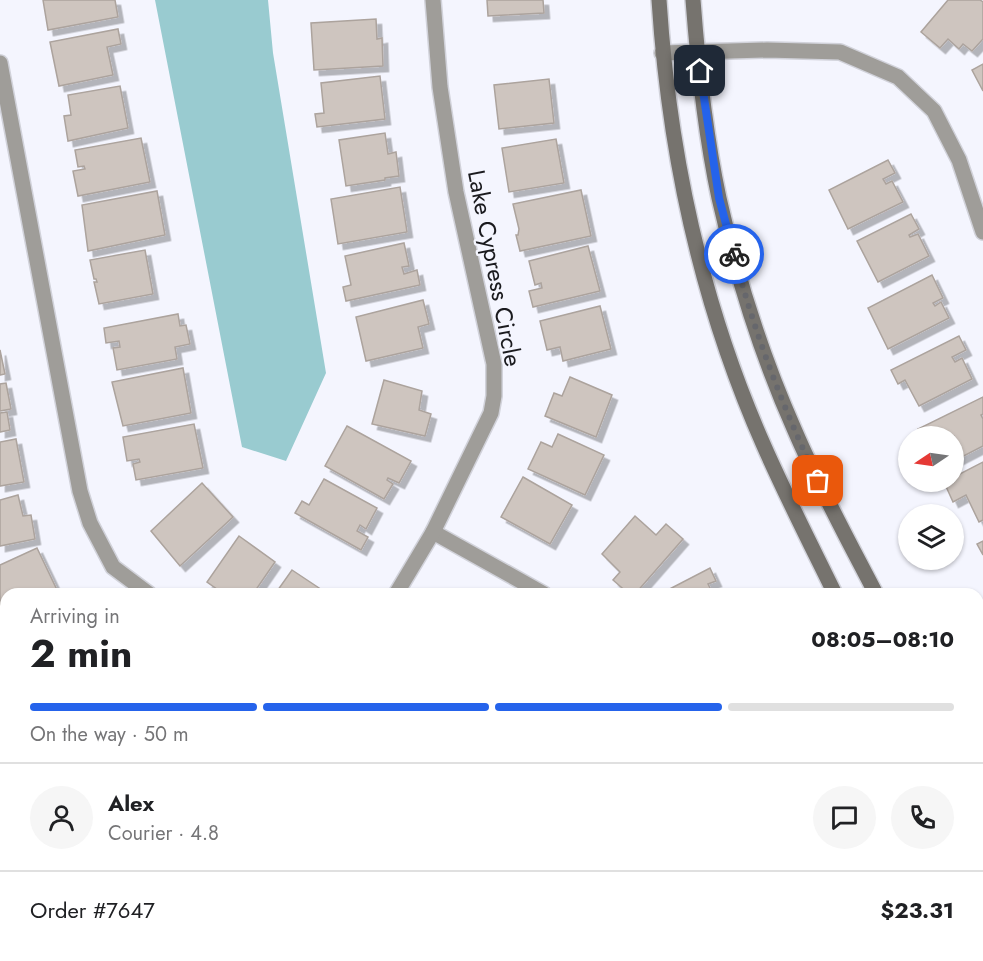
<!DOCTYPE html>
<meta charset="utf-8">
<style>
body{margin:0;font-family:Jost,sans-serif;background:#f6f6f6;color:#202124;height:100vh;display:flex;flex-direction:column;font-size:22px;white-space:nowrap}
*{box-sizing:border-box;margin:0}
p{font-size:20px;color:#757577}
.icon{flex:none;width:33px;height:33px;fill:none;stroke:currentColor;stroke-width:2;stroke-linecap:round;stroke-linejoin:round}
.map{position:relative;flex:1;overflow:hidden}
.drawer{position:absolute;left:0px;top:588px;width:984px;height:374px;display:flex;flex-direction:column;background:#fff;border-radius:18px 18px 0 0;box-shadow:0 2px 4px #0004}
.drawer>*{flex:none}
.needle{width:39px;rotate:257deg}
.buttons{position:absolute;left:898px;top:426px;display:grid;gap:12px}
.buttons a{display:grid;place-items:center;width:66px;height:66px;border-radius:50%;background:#fff;box-shadow:0 2px 4px #0004;font-size:30px}
.pin{position:absolute;display:grid;place-items:center;width:51px;height:51px;color:#fff;margin:-26px;border-radius:12px;box-shadow:0 3px 9px #0006}
.courier{position:absolute;display:grid;place-items:center;width:60px;height:60px;margin:-30px;border:4px solid #2563eb;border-radius:50%;background:#fff;color:#222;box-shadow:0 2px 8px #0007}
.headline em{font-style:normal;font-weight:700}
.headline div{display:flex;flex-direction:column-reverse}
.headline{display:flex;align-items:center;justify-content:space-between;height:102px;padding:0 30px}
h1{font-size:39px;font-weight:700;line-height:45px}
.bar{display:grid;grid-template-columns:repeat(4,1fr);gap:9px 6px;align-content:center;height:72px;padding:0 30px}
.bar i{height:8px;border-radius:4px;background:#e0e0e0}
.bar .current{background:#2563eb}
.bar p{grid-column:span 4}
.line{display:flex;align-items:center;gap:15px;padding:0 30px;border-top:2px solid #e0e0e0}
.line div{flex:1}
.round{display:grid;place-items:center;flex:none;width:63px;height:63px;border-radius:32px;background:#f6f6f6}
.map>svg:first-child{display:block}
</style>
<div class="map">
<svg width="983" height="961" viewBox="0 0 983 961">
<defs>
<filter id="shadow"><feDropShadow dx="5.5" dy="5.5" stdDeviation="0" flood-color="#0004"/></filter>
</defs>
<rect width="100%" height="100%" fill="#f4f5fe"/>
<!-- green -->
<path fill="#b6d4c5" d="M0 644 6 656V956H442L447 961H0Z"/>
<!-- water -->
<g fill="#99cbd0">
<path d="M155 0H268L273 53 326 373 286 461 242 447Z"/>
<path d="M442 956H566L569 961H447Z"/>
</g>
<!-- building -->
<g fill="#cec5bf" stroke="#aca39d" stroke-width="1.5" filter="url(#shadow)">
<path d="M43 0H115L118 17 48 30Z"/>
<path d="M487 0H543L544 13 488 16Z"/>
<path d="M948 0H980L983 2V39L972 51 963 44 959 49 948 39 940 48 921 32Z"/>
<path d="M376 19 377 39 382 38 383 66 314 70 311 23Z"/>
<path d="M118 29 121 44 107 47 113 75 59 86 50 42Z"/>
<path d="M983 64V91L972 70Z"/>
<path d="M380 76 385 119 317 127 315 114 324 113 321 83Z"/>
<path d="M549 79 554 123 499 129 494 85Z"/>
<path d="M120 86 128 128 68 141 64 116 71 115 68 95Z"/>
<path d="M385 133 388 154 396 152 399 176 385 178V180L346 186 339 140Z"/>
<path d="M141 138 150 182 78 196 73 171 85 169 84 166 78 167 75 150Z"/>
<path d="M556 139 564 183 509 192 502 148Z"/>
<path d="M888 160 895 173 883 179 886 184 892 181 903 202 848 229 829 190Z"/>
<path d="M400 187 407 232 338 244 331 199Z"/>
<path d="M581 190 591 236 520 251 516 235H518L519 229 513 204Z"/>
<path d="M157 191 165 235 88 251 82 205Z"/>
<path d="M911 214 919 229 909 235 910 237 918 234 929 256 878 282 857 241Z"/>
<path d="M404 243 409 266 402 267 404 274 417 270 420 285 346 301 343 287 351 285 345 256Z"/>
<path d="M588 246 600 291 533 307 529 291 542 288 541 283 535 285 529 261Z"/>
<path d="M145 250 153 294 99 304 94 282H97L96 279H94L90 260Z"/>
<path d="M932 275 943 298 933 303 935 306 941 302 949 318 888 349 868 308Z"/>
<path d="M423 300 429 324 418 327 423 348 366 361 356 317Z"/>
<path d="M600 306 611 349 563 361 560 347 547 350 540 321Z"/>
<path d="M178 314 180 326 186 325 190 344 175 347 177 359 117 370 113 348 120 347 119 341 106 343 104 328Z"/>
<path d="M959 336 966 350 952 357 955 362 962 358 972 379 919 406 905 380 898 384 891 370Z"/>
<path d="M0 350 5 374 0 375Z"/>
<path d="M183 368 191 413 123 426 112 382Z"/>
<path d="M570 377 612 395 596 437 545 416 554 393 562 396Z"/>
<path d="M384 380 422 391 419 410 431 414 425 436 372 424Z"/>
<path d="M6 383 11 409 0 411V384Z"/>
<path d="M983 397V414L981 415 983 419V446L954 461V436H922L918 429Z"/>
<path d="M7 412 10 430 0 432V413Z"/>
<path d="M194 424 203 468 136 480 133 464 140 462 139 459 127 461 123 437Z"/>
<path d="M347 426 411 461 399 483 388 478 387 480 393 484 384 499 325 466Z"/>
<path d="M558 434 604 455 585 495 528 469 541 442 552 447Z"/>
<path d="M16 439 24 482 0 486V442Z"/>
<path d="M983 462V520L979 522 966 495 953 502 944 482H954V477Z"/>
<path d="M523 477 572 505 550 544 501 517Z"/>
<path d="M324 479 377 508 366 529 360 525 357 531 368 537 361 550 295 513 302 501 309 505Z"/>
<path d="M202 483 233 517 180 566 151 531Z"/>
<path d="M18 495 23 516 31 515 35 539 0 546V500Z"/>
<path d="M635 516 656 535 666 524 683 539 635 594H629L613 580 620 572 602 554Z"/>
<path d="M239 536 275 562 253 594H224L207 582Z"/>
<path d="M983 541V555L977 544Z"/>
<path d="M37 548 57 590 48 594H6V613L0 615V565Z"/>
<path d="M710 568 716 581 708 584 713 594H660Z"/>
<path d="M292 570 328 594H275Z"/>
<path d="M628 956H690L679 961H631Z"/>
<path d="M829 956H889L892 961H829L826 957Z"/>
</g>
<g fill="none" stroke-linecap="round" stroke-linejoin="round">
<defs>
<g id="street">
<path d="M662 53 767 50 840 52 898 77 934 111 959 160 983 232"/>
<path d="M0 63 80 491 90 523 113 567 149 594"/>
<path d="M433 532 544 594"/>
<path d="M396 594 433 532 491 413 494 396V364L456 192 440 87 433 0"/>
<path d="M774 956 777 961"/>
</g>
<g id="secondary">
<path d="M659 0C669 154 701 304 764 446 786 496 811 545 835 594"/>
<path d="M693 0C698 66 705 133 719 198 737 277 762 357 795 431 819 487 848 540 876 594"/>
<path d="M978 791 983 800"/>
<path d="M978 876 983 886"/>
</g>
</defs>
<!-- street casing -->
<use href="#street" stroke="#d1d2da" stroke-width="18"/>
<!-- secondary casing -->
<use href="#secondary" stroke="#d1d2da" stroke-width="18"/>
<!-- street -->
<use href="#street" stroke="#9f9d99" stroke-width="15"/>
<!-- secondary -->
<use href="#secondary" stroke="#76736e" stroke-width="15"/>
</g>
<g fill="none" stroke-linecap="round" stroke-linejoin="round">
<!-- done -->
<path stroke="#66676c" stroke-width="6" stroke-dasharray="0 10.8" d="M734 254C754 332 783 408 818 481"/>
<!-- route -->
<path stroke="#2563eb" stroke-width="8" d="M700 71 719 198 734 254"/>
</g>
<g text-anchor="middle" dominant-baseline="central" stroke-width="4.5" stroke-linejoin="round" paint-order="stroke">
<!-- street labels -->
<g font-size="24" fill="#1a1a1e" stroke="#f4f5fe">
<text transform="translate(495 268) rotate(79)">Lake Cypress Circle</text>
</g>
</g>
</svg>
<div class="buttons">
<a><svg class="needle" viewBox="-14 -14 28 28"><path d="M0-13l5 13h-10z" fill="#e53935"/><path d="M0 13l5-13h-10z" fill="#757577"/></svg></a>
<a><svg class="icon" aria-label="layers" viewBox="0 0 24 24"><path d="M12 4l9 5-9 5-9-5zM3 14l9 5 9-5"/></svg></a>
</div>
<div class="pin" style="left:818px;top:481px;background:#ea580c"><svg class="icon" aria-label="bag" viewBox="0 0 24 24"><path d="M5 8h14l-1 12H6zM9 8a3 3 0 0 1 6 0"/></svg></div>
<div class="pin" style="left:700px;top:71px;background:#1f2937"><svg class="icon" aria-label="home" viewBox="0 0 24 24"><path d="M3 11l9-7 9 7M6 9v11h12V9"/></svg></div>
<div class="courier" style="left:734px;top:254px"><svg class="icon" aria-label="bike" viewBox="0 0 24 24"><circle cx="6" cy="16" r="4"/><circle cx="18" cy="16" r="4"/><path d="M6 16l4-8h5l3 8M10 8l3 8H6M13 5h3"/></svg></div>
<section class="drawer">
<div class="headline"><div><h1>2 min</h1><p>Arriving in</p></div><em>08:05–08:10</em></div>
<div class="bar"><i class="current"></i><i class="current"></i><i class="current"></i><i></i><p>On the way · 50 m</p></div>
<div class="line" style="height:108px"><a class="round"><svg class="icon" aria-label="person" viewBox="0 0 24 24"><circle cx="12" cy="8" r="4"/><path d="M4 21q1-7 8-7t8 7"/></svg></a><div><b>Alex</b><p>Courier · 4.8</p></div><a class="round"><svg class="icon" aria-label="chat" viewBox="0 0 24 24"><path d="M4 5h16v11H9l-5 4z"/></svg></a><a class="round"><svg class="icon" aria-label="phone" viewBox="0 0 24 24"><path d="M5 4h4l2 5-3 2q2 4 5 5l2-3 5 2v4C11 20 4 13 5 4z"/></svg></a></div>
<div class="line" style="height:78px"><div>Order #7647</div><b>$23.31</b></div>
</section>
</div>
